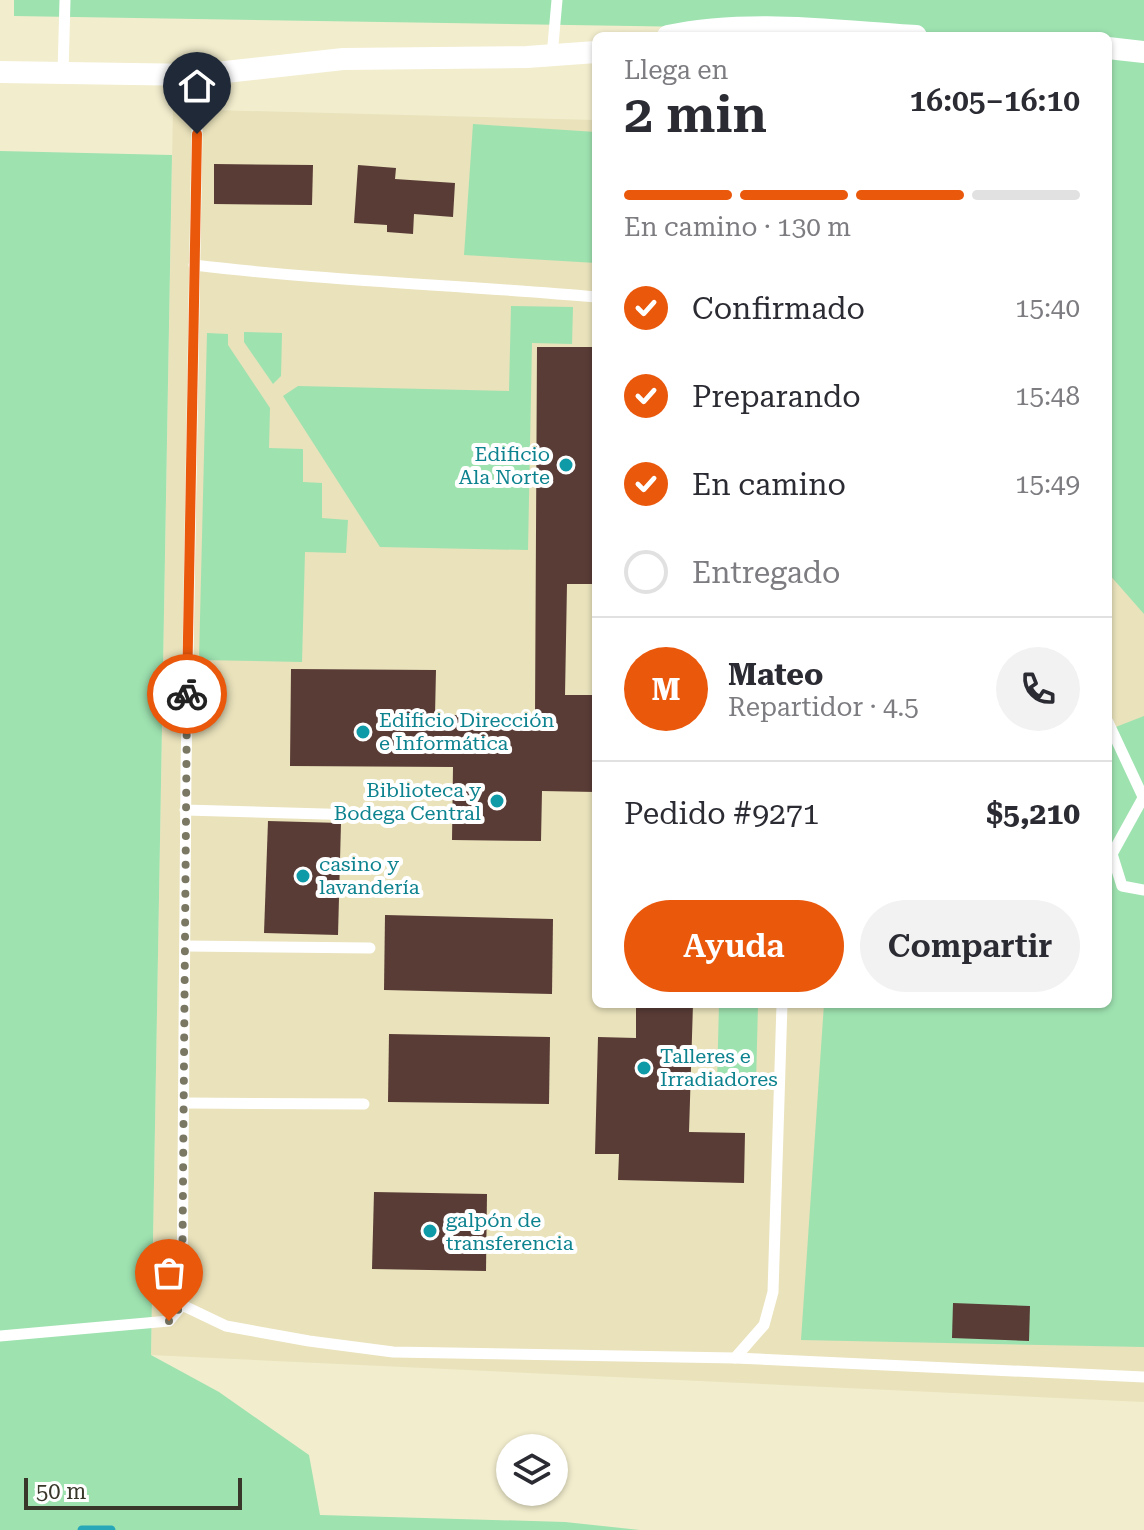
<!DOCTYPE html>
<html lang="es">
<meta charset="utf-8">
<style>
body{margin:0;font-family:"Roboto Serif",serif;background:#f2f2f3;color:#2b2b33;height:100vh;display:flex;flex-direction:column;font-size:30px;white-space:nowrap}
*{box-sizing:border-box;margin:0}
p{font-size:26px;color:#7c7c81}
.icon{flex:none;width:44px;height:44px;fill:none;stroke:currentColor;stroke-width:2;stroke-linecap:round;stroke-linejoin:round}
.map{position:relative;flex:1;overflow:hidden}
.side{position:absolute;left:592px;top:32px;width:520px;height:976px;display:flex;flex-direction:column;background:#fff;border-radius:12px;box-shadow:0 2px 6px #0004}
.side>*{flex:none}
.buttons{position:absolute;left:496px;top:1434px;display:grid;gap:16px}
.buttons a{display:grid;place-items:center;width:72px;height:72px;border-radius:50%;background:#fff;box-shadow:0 2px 6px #0004;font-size:40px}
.scale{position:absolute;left:24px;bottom:20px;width:218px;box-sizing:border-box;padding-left:8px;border:4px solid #39372a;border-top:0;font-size:22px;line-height:28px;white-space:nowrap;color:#39372a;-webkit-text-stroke:6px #fff;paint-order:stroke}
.pin{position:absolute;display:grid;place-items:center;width:68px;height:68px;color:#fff;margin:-82px -34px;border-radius:50% 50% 50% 0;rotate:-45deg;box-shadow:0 0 8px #0007}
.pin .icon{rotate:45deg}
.courier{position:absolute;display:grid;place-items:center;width:80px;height:80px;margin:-40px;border:6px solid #ea580c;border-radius:50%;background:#fff;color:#222;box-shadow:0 2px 10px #0007}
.summary em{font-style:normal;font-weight:600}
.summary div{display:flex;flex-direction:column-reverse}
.summary{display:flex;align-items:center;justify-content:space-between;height:136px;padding:0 32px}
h1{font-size:52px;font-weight:600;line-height:60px}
.bar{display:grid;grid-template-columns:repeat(4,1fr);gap:12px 8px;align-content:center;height:96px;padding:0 32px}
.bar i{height:10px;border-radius:6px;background:#e1e1e2}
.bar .selected{background:#ea580c}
.bar p{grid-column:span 4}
.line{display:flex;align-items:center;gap:20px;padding:0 32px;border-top:2px solid #e1e1e2}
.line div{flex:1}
.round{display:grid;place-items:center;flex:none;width:84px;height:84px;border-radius:42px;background:#f2f2f3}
ol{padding:0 32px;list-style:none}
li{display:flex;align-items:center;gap:24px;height:88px}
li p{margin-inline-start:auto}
li .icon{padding:8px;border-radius:50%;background:#ea580c;color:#fff;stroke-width:4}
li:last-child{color:#7c7c81}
li i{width:44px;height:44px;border:4px solid #e1e1e2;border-radius:50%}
.button{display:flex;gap:16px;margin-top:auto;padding:16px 32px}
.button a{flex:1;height:92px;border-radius:48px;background:#ea580c;color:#fff;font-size:32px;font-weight:600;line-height:92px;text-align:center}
.button a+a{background:#f2f2f3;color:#2b2b33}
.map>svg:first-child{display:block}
</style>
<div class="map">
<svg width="1144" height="1530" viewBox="0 0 1144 1530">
<rect width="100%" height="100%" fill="#f2edcd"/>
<!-- built -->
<path fill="#e9e2bb" d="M173 109 596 120V1004H1108V437L1144 436V1402L151 1355Z"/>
<!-- green -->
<g fill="#9ee2b0">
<path d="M14 0H1144V614L1108 573V36H752L755 28 14 16Z"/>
<path d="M473 124 596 132V263L464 255Z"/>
<path d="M0 151 172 155 151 1355 219 1392 309 1455 320 1515 565 1522 640 1530H0Z"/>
<path d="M511 306 573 307 572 344 532 343 528 550 380 547 283 396 298 386 509 391Z"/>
<path d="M244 332 282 333 281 376 273 384 244 342Z"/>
<path d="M207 333 228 334V345L270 408 269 448 303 449V482L322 483V518L348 520 346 553 305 552 302 662 199 660Z"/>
<path d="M1144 716V1347L801 1340 824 1004H1108V730Z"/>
<path d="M719 1004H758L756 1084 717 1083Z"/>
</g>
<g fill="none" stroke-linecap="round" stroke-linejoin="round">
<!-- stream -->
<path stroke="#28a7b8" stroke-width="9" d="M82 1530H111"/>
</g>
<!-- building -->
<g fill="#593c36">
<path d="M214 164 313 165 312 205 214 204Z"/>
<path d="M358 165 396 168 395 179 455 183 453 217 414 214 413 234 387 232V225L354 223Z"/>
<path d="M537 347H596V584H567L565 695H596V792L542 791 541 841 452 840 453 767 290 766 291 669 436 670 435 715H535Z"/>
<path d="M268 821 341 823 338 935 264 933Z"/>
<path d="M385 915 553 919 552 994 384 990Z"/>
<path d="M636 1004H693L689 1132 745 1133 744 1183 618 1180 619 1154H595L598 1037 636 1038Z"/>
<path d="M389 1034 550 1037 549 1104 388 1102Z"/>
<path d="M374 1192 487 1194 486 1271 372 1269Z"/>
<path d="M953 1303 1030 1306 1029 1341 952 1338Z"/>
</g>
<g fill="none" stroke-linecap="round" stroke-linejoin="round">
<!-- service -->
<g stroke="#fff" stroke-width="11">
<path d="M552 56 557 0"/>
<path d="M63 73 65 0"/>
<path d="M194 265C328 281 462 285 596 297"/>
<path d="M1108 722 1144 799"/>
<path d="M1143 798 1112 854 1122 886 1144 890"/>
<path d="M185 810 430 817"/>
<path d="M185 946 370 948"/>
<path d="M185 1103 364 1104"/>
<path d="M182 1305 226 1326 309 1341 393 1352 735 1358 1144 1377"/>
<path d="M0 1336 169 1321 182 1305 186 770 198 75"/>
<path d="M735 1358 764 1325 773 1292 782 1004"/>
</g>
<!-- minor -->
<g stroke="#fff" stroke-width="22">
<path d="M668 36C749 19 834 31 916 36"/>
<path d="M1108 48 1144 52"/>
<path d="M0 72 198 75 343 59 527 57 596 52"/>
</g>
</g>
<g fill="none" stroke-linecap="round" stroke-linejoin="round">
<!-- done -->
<path stroke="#7a7763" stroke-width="8" stroke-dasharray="0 14.4" d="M169 1321 182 1305 187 694"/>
<!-- route -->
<path stroke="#ea580c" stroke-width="10" d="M187 694 197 134"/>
</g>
<!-- markers -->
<g fill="#0f9aa8" stroke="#fff" stroke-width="3">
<circle cx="566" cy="465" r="8"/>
<circle cx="363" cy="732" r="8"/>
<circle cx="497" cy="801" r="8"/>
<circle cx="303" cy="876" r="8"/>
<circle cx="644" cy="1068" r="8"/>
<circle cx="430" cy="1231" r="8"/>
</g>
<g text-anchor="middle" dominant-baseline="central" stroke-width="8" stroke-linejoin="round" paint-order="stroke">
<!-- culture labels -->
<g font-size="20" fill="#0d838f" stroke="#fff" text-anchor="start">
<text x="550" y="454" text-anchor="end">Edificio<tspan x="550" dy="23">Ala Norte</tspan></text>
<text x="379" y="720">Edificio Dirección<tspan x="379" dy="23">e Informática</tspan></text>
<text x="481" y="790" text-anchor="end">Biblioteca y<tspan x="481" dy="23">Bodega Central</tspan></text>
<text x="319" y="864">casino y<tspan x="319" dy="23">lavandería</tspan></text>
<text x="660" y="1056">Talleres e<tspan x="660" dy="23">Irradiadores</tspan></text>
<text x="446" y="1220">galpón de<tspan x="446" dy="23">transferencia</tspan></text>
</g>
</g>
</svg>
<div class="buttons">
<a><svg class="icon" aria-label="layers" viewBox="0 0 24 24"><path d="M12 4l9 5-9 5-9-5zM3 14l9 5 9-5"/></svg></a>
</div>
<div class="scale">50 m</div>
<div class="pin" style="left:169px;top:1321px;background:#ea580c"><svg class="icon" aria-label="bag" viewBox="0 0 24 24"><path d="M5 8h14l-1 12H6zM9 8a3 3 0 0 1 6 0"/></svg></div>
<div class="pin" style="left:197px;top:134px;background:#1f2937"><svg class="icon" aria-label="home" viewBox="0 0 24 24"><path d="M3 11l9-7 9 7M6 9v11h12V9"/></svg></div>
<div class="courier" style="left:187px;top:694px"><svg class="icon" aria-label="bike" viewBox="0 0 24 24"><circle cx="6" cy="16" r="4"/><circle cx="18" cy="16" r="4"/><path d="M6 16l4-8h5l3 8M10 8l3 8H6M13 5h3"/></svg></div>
<section class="side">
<div class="summary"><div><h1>2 min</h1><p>Llega en</p></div><em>16:05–16:10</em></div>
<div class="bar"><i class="selected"></i><i class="selected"></i><i class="selected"></i><i></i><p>En camino · 130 m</p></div>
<ol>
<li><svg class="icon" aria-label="check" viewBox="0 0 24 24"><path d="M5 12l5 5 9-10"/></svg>Confirmado<p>15:40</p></li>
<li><svg class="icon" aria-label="check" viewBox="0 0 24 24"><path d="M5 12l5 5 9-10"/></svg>Preparando<p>15:48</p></li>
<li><svg class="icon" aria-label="check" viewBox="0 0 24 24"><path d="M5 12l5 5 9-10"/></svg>En camino<p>15:49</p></li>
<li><i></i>Entregado</li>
</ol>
<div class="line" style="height:144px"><b class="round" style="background:#ea580c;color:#fff">M</b><div><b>Mateo</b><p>Repartidor · 4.5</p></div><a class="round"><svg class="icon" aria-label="phone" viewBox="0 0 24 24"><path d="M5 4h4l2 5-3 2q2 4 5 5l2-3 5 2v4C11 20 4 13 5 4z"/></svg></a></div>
<div class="line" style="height:104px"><div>Pedido #9271</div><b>$5,210</b></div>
<div class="button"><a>Ayuda</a><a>Compartir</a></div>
</section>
</div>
